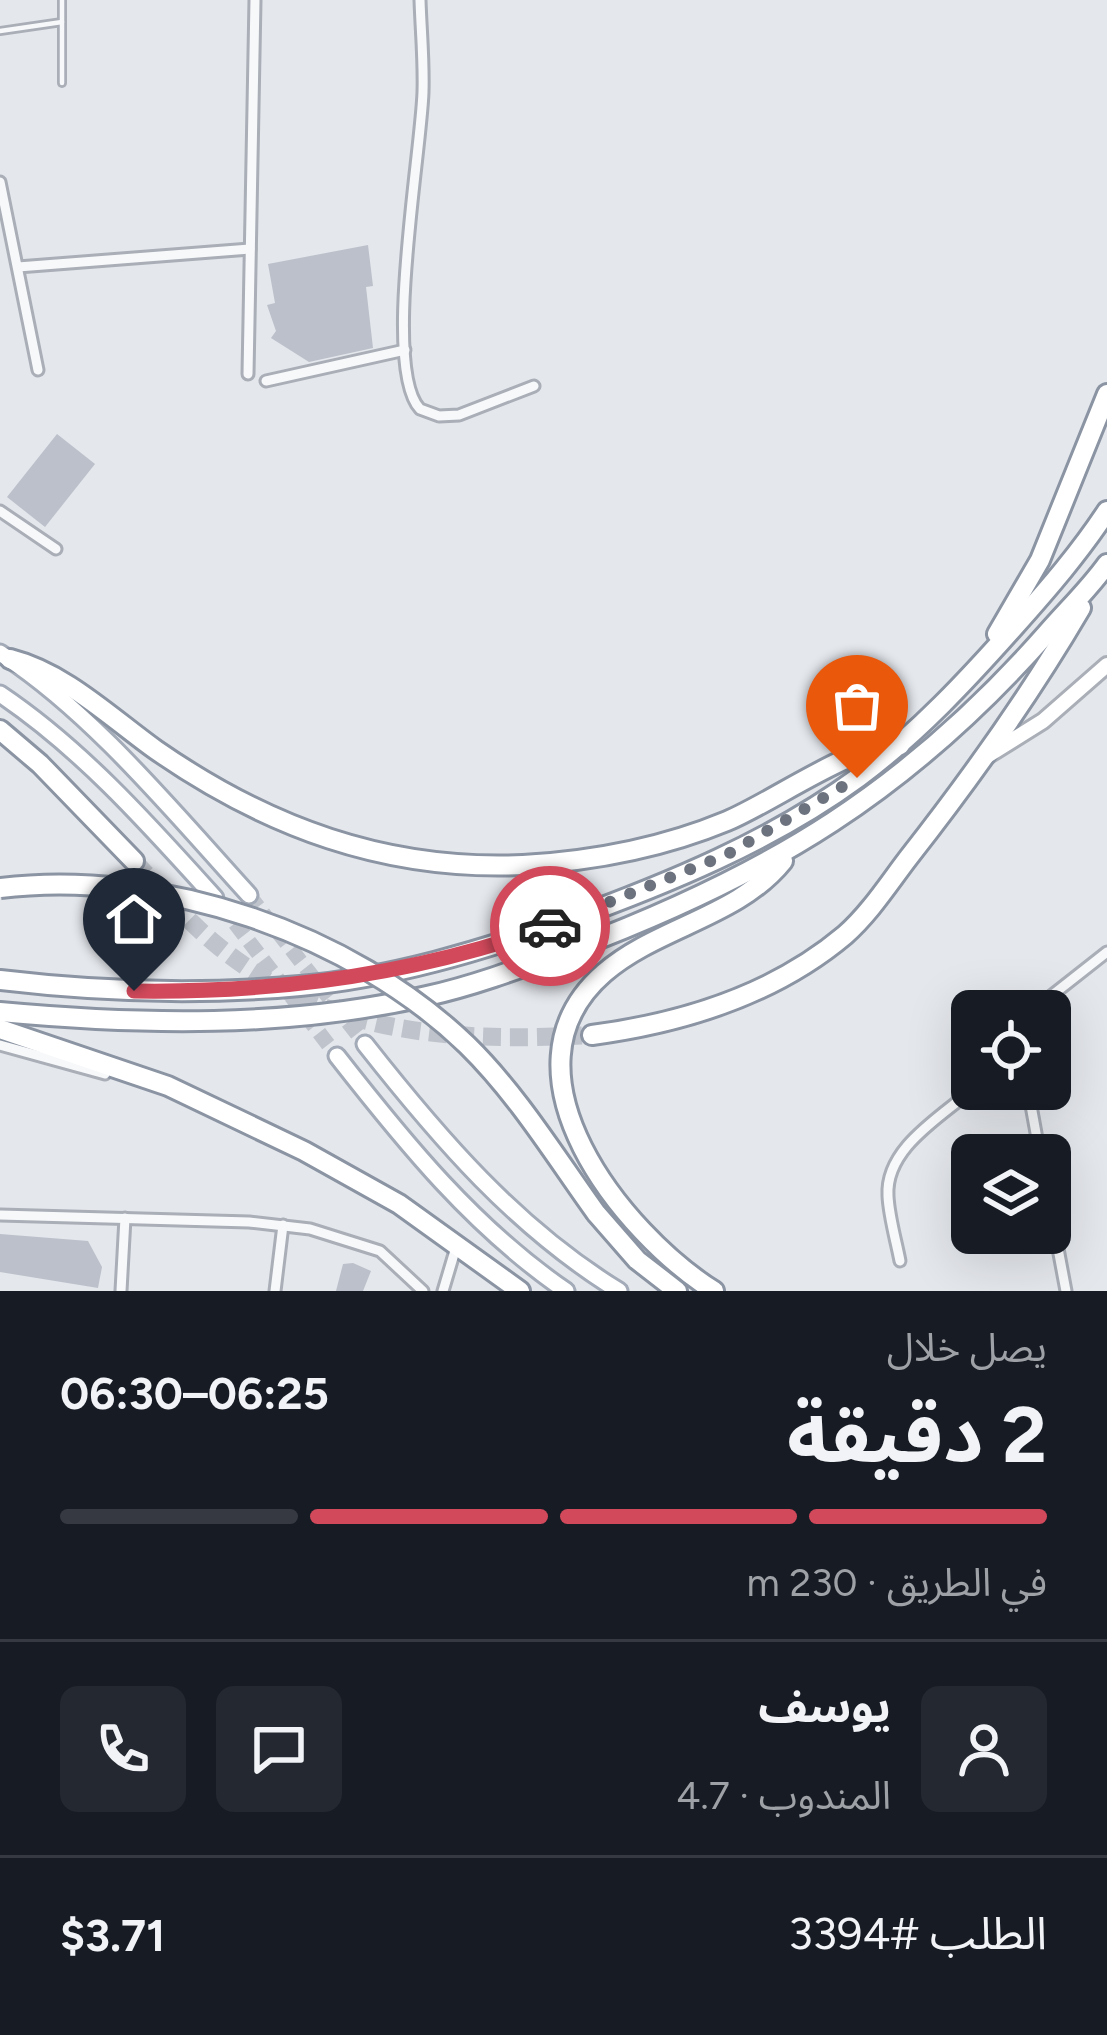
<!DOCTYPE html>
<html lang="ar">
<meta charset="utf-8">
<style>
body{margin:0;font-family:Figtree,"Noto Sans Arabic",sans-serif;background:#242831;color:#f1f3f6;direction:rtl;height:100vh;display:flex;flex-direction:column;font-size:45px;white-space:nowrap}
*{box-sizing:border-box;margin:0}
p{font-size:39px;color:#9ea1a6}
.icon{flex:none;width:66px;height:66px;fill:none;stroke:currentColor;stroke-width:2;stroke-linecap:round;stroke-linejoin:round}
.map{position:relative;height:1291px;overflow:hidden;direction:ltr}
.sheet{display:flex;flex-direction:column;background:#171b24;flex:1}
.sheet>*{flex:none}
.buttons{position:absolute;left:951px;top:990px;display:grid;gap:24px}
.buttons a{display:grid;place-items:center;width:120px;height:120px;border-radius:18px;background:#171b24;box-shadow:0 12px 48px #0002;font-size:60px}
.pin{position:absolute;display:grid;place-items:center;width:102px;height:102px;color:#fff;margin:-123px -51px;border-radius:50% 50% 50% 0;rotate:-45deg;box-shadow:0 0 12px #0007}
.pin .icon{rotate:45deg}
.courier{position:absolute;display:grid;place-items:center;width:120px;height:120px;margin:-60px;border:9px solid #d1495b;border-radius:50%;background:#fff;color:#222;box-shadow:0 3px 15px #0007}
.overview em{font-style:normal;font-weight:700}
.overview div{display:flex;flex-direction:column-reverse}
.overview{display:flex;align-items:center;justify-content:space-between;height:204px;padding:0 60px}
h1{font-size:78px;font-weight:700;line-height:90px}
.bar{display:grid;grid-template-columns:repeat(4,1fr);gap:18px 12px;align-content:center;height:144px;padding:0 60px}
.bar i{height:15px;border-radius:9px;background:#363941}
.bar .active{background:#d1495b}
.bar p{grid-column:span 4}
.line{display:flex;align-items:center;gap:30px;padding:0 60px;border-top:3px solid #363941}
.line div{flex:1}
.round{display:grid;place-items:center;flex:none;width:126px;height:126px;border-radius:18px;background:#242831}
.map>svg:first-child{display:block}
</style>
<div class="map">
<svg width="1107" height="1291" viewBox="0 0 1107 1291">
<rect width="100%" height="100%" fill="#e4e7ec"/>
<!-- building -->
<g fill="#bbc0ca">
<path d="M368 245 373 286 366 287 373 348 309 362 271 338 276 331 267 305 275 303 268 264Z"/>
<path d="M57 434 95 464 45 527 7 497Z"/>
<path d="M0 1234 88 1241 102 1267 98 1288 0 1272Z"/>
<path d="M353 1263 371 1271 363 1291H336L343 1264Z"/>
</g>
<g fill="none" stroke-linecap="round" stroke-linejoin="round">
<!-- primary-tunnel -->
<g stroke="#bfc3cb" stroke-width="15" stroke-dasharray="15 8" stroke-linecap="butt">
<path d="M249 895 365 1044"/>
<path d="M221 905 337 1056"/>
</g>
<!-- highway-tunnel -->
<path stroke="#bfc3cb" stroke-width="18" stroke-dasharray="18 9" stroke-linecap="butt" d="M134 861C161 890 187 921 218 946 330 1037 455 1042 592 1035"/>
<defs>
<g id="lane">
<path d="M0 31 62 22"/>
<path d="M62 83V0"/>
</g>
<g id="street">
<path d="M420 0C421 31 424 61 423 92 421 155 382 368 420 409L439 416 459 415 534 386"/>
<path d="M0 182 38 370"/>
<path d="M18 267 250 249"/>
<path d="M248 374 255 0"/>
<path d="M266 381 405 350"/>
<path d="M0 511 56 549"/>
<path d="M1032 1011 1107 952"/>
<path d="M0 1045 105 1074"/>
<path d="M1028 1089 1040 1155"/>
<path d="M1050 1206 1066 1291"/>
<path d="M0 1215 249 1222 310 1229 380 1251 423 1291"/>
<path d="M900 1261C896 1240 889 1217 888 1196 885 1148 941 1117 973 1089"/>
<path d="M121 1291 125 1218"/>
<path d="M275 1291 283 1225"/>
<path d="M443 1291 457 1244"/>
</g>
<path id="secondary" d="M987 756 1043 721 1107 665"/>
<g id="primary">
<path d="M0 653C91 711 176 815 249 895"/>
<path d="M0 694C82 749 150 826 215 898"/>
<path d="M365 1044C439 1138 516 1228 619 1291"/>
<path d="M337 1056C405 1143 474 1228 566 1291"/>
</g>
<g id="highway">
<path d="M997 634 1040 560 1107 394"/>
<path d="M10 659C65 673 110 717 156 750 267 827 385 871 523 865 593 861 662 848 727 821 773 802 855 742 900 745"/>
<path d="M0 730 40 764 134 861"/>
<path d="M0 980C100 992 200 995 300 986 390 978 481 951 565 921 667 884 772 841 859 777 918 733 968 679 1016 625 1049 588 1080 552 1107 511"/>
<path d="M0 1012C141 1025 288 1028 427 996 477 985 526 966 575 948 771 874 908 791 1047 633 1067 610 1089 589 1107 564"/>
<path d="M0 1029 168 1086 304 1151 399 1204 520 1291"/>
<path d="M592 1035C682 1023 775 994 845 935 870 913 889 883 909 857 971 778 1030 695 1081 608"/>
<path d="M596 1213 637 1260 677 1291"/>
<path d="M714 1291C623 1234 491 1071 604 973 657 927 738 917 783 861"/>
</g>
</defs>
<!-- lane casing -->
<use href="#lane" stroke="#a9aeb7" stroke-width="10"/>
<!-- street casing -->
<use href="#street" stroke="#a9aeb7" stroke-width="15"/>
<!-- secondary casing -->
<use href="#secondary" stroke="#a9aeb7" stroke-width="20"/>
<!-- primary casing -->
<use href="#primary" stroke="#a3abb8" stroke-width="21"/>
<!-- highway casing -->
<use href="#highway" stroke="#8b94a3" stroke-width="24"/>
<!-- lane -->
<use href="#lane" stroke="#f7f8fa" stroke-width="4.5"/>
<!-- street -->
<use href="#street" stroke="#f7f8fa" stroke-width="9"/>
<!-- secondary -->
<use href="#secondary" stroke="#fff" stroke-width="14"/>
<!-- primary -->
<use href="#primary" stroke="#fff" stroke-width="15"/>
<!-- highway -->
<use href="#highway" stroke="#fff" stroke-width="18"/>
<defs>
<path id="highway-bridge" d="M0 888C160 868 351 933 467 1045 517 1094 555 1156 596 1213"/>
</defs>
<!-- highway-bridge casing -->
<use href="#highway-bridge" stroke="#8b94a3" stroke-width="24" stroke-linecap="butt"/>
<!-- highway-bridge -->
<use href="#highway-bridge" stroke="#fff" stroke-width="18"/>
</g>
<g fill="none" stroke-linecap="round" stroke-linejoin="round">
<!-- done -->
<path stroke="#6c737f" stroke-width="12" stroke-dasharray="0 21.6" d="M550 926 728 854 857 778"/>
<!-- route -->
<path stroke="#d1495b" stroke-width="15" d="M134 991C277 993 415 975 550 926"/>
</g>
</svg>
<div class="buttons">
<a><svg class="icon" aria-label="locate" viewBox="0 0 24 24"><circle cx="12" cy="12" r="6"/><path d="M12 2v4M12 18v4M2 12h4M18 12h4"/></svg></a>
<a><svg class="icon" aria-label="layers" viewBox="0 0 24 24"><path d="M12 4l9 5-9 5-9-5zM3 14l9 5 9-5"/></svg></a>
</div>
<div class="pin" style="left:857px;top:778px;background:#ea580c"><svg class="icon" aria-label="bag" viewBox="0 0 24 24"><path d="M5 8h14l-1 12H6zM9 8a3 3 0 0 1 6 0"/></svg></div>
<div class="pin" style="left:134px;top:991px;background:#1f2937"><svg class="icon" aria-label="home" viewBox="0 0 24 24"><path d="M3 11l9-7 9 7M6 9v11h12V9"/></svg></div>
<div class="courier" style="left:550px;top:926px"><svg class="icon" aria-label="car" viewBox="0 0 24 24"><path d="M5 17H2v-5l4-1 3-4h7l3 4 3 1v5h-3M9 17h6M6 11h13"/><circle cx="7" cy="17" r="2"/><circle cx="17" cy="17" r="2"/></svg></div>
</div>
<section class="sheet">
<div class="overview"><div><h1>2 دقيقة</h1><p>يصل خلال</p></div><em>06:25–06:30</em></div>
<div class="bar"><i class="active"></i><i class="active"></i><i class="active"></i><i></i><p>في الطريق · 230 m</p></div>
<div class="line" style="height:216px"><a class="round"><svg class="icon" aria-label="person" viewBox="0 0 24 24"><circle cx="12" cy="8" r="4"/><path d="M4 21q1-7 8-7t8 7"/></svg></a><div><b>يوسف</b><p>المندوب · 4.7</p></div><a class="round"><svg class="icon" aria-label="chat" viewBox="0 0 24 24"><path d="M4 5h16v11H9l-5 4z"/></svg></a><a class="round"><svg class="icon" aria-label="phone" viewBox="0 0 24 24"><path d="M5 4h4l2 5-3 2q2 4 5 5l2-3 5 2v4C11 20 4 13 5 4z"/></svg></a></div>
<div class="line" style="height:156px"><div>الطلب #3394</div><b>$3.71</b></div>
</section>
